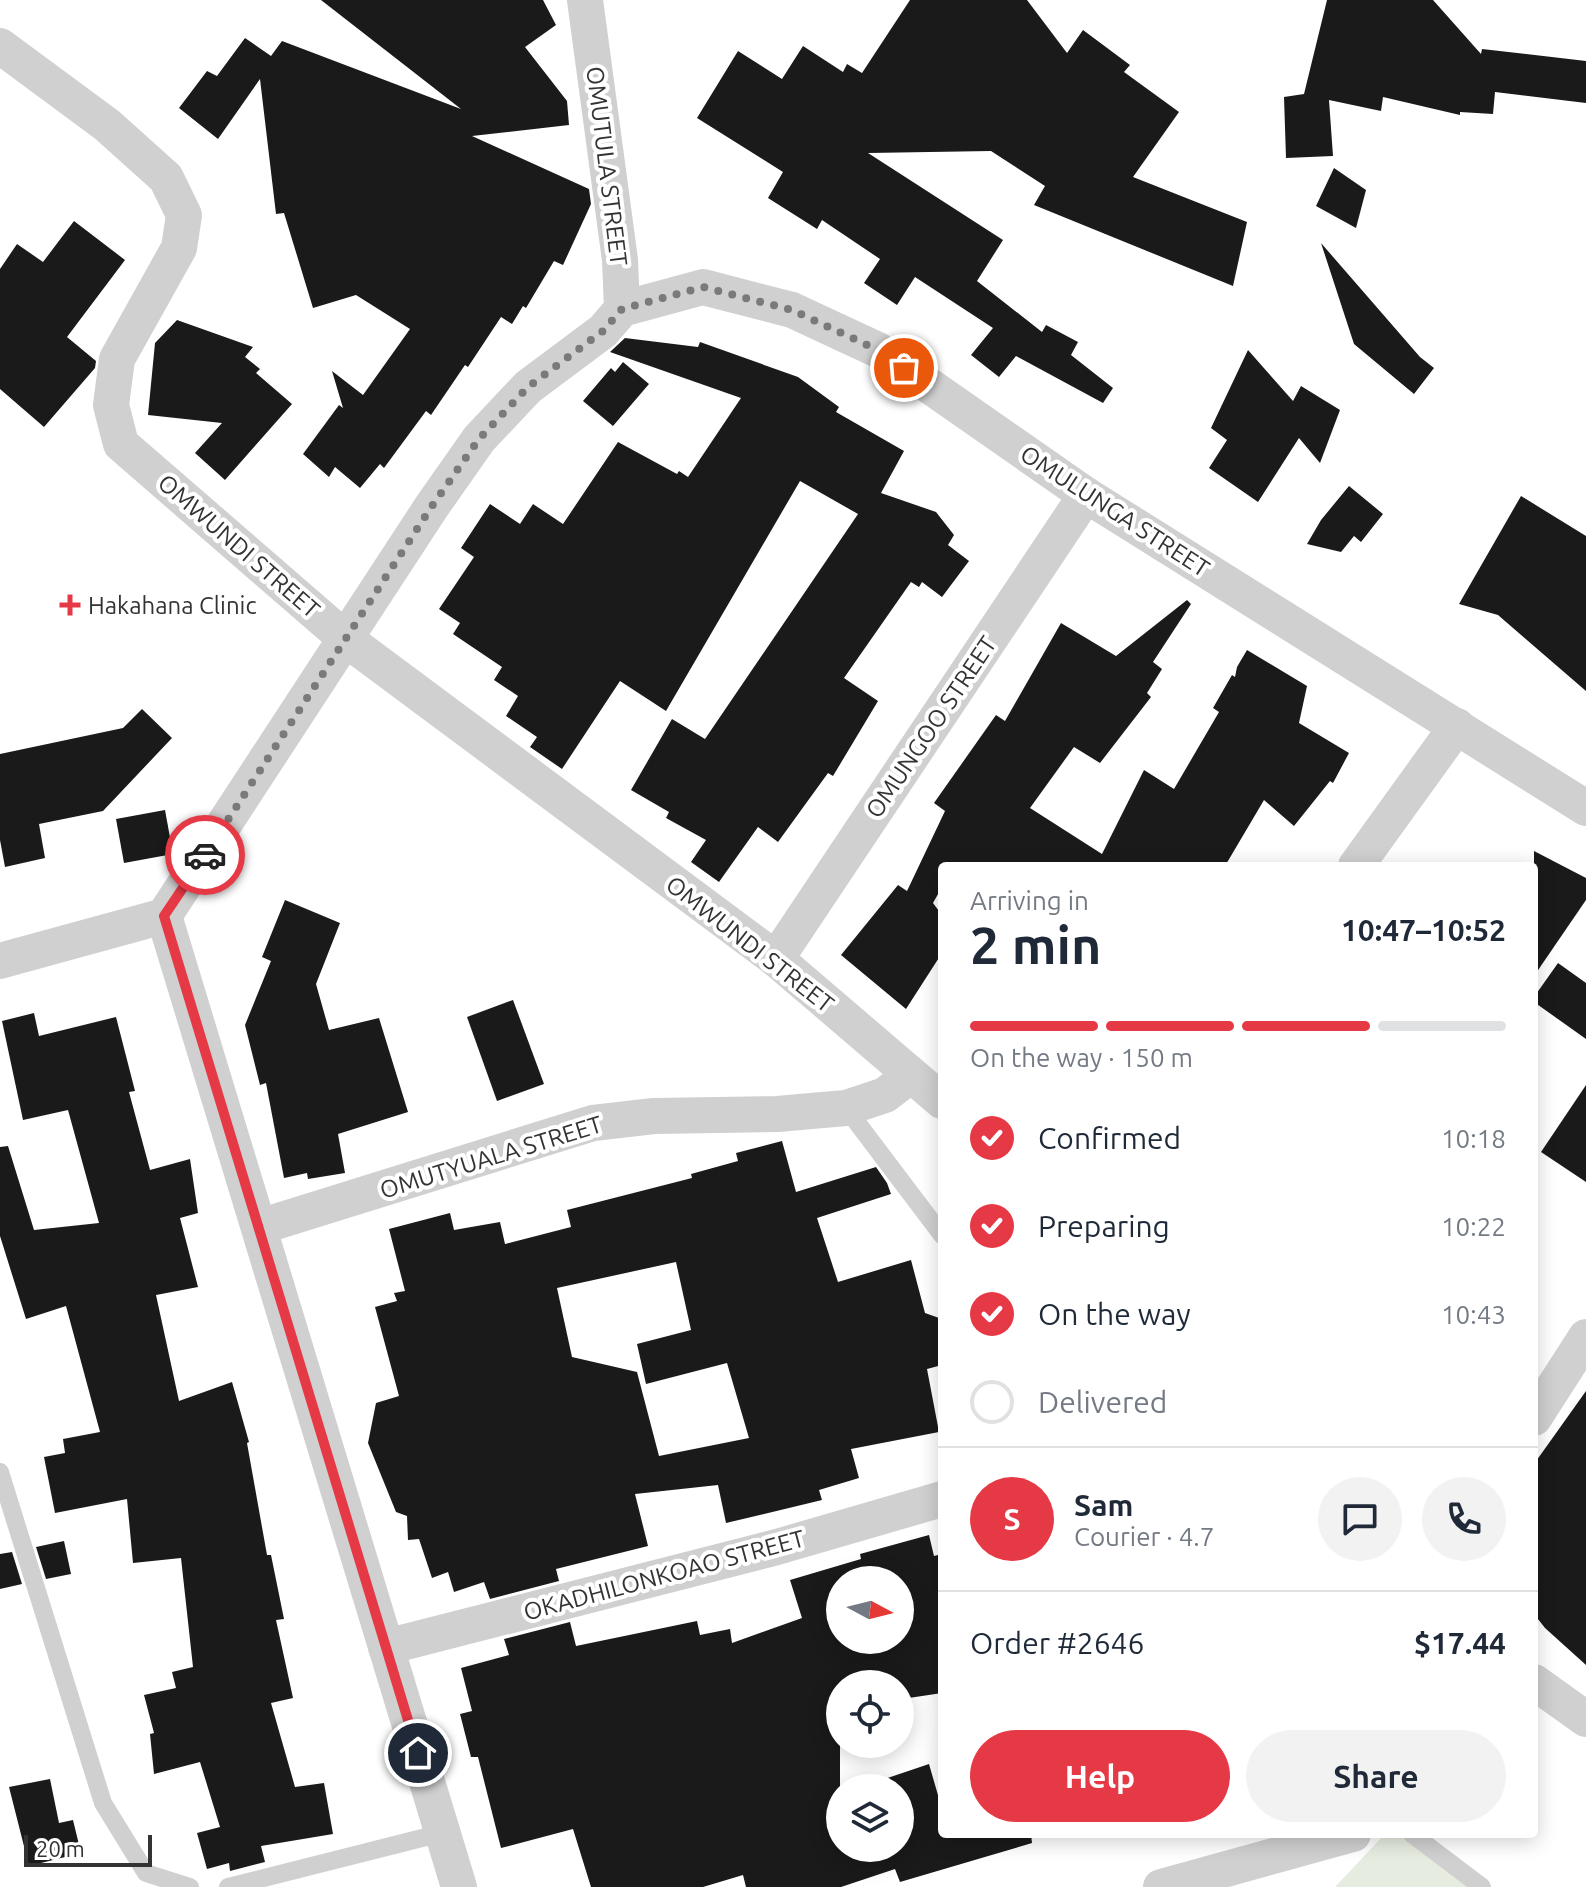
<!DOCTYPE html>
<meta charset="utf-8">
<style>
body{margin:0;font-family:Ubuntu,sans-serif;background:#f2f2f3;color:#1f2937;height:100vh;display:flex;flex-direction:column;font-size:30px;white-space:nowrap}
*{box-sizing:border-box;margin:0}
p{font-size:26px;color:#747a83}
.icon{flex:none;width:44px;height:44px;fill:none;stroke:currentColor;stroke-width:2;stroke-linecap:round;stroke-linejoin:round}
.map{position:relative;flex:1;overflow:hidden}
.details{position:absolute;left:938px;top:862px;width:600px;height:976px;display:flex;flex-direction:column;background:#fff;border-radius:8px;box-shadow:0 4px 20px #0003}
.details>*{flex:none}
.needle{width:52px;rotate:97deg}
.controls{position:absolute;left:826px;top:1566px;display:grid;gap:16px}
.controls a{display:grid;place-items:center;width:88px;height:88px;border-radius:50%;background:#fff;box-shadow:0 4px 20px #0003;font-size:40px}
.scale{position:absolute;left:24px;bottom:20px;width:128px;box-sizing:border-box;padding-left:8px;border:4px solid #333;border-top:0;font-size:22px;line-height:28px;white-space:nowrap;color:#333;-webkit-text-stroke:6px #fff;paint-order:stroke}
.pin{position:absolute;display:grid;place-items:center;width:68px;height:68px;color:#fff;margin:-34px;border:4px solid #fff;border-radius:50%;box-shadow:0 2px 8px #0007}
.courier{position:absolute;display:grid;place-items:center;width:80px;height:80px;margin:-40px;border:6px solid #e63946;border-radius:50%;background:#fff;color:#222;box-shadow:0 2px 10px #0007}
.headline em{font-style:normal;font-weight:600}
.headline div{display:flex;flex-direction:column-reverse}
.headline{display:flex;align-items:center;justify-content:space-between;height:136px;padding:0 32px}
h1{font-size:52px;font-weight:600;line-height:60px}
.bar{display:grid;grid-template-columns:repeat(4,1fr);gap:12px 8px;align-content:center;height:96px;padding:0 32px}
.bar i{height:10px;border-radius:6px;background:#e0e1e3}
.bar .active{background:#e63946}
.bar p{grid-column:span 4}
.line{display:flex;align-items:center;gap:20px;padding:0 32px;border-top:2px solid #e0e1e3}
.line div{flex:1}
.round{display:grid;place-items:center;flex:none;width:84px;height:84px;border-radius:42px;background:#f2f2f3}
ol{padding:0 32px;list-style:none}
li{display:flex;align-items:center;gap:24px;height:88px}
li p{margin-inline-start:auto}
li .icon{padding:8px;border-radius:50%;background:#e63946;color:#fff;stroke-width:4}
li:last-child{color:#747a83}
li i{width:44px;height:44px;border:4px solid #e0e1e3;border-radius:50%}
.action{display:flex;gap:16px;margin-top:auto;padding:16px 32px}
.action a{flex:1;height:92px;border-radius:48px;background:#e63946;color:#fff;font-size:32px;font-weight:600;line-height:92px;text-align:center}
.action a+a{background:#f2f2f3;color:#1f2937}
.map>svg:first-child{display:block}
</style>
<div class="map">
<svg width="1586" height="1887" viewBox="0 0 1586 1887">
<rect width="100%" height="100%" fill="#fff"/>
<!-- green -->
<path fill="#e6ecdf" d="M1385 1834H1412L1482 1887H1335Z"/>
<!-- building -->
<g fill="#1a1a1a" fill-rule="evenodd">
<path d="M321 0H543L556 25 525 47 567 101 569 125 472 136 589 189 591 204 563 265 554 261 526 308 523 306 512 324 501 317 468 367 465 365 431 415 426 411 384 468 380 464 360 488 335 467 329 477 303 454 339 405 343 408 332 371 363 395 410 329 356 295 313 308 284 213 276 214 260 79 218 139 179 108 207 71 217 76 245 38 271 56 282 41 461 109Z"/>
<path d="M910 0H1027L1067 53 1083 30 1130 65 1124 72 1179 112 1133 177 1247 222 1233 286 1034 205 1045 186 991 151 868 153 1003 240 977 281 1042 332 1046 325 1078 342 1071 355 1113 388 1103 403 1016 356 999 377 971 355 993 328 915 277 897 305 864 283 880 259 822 220 817 229 768 198 783 172 697 118 738 51 782 79 803 46 843 72 847 64 862 73Z"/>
<path d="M1327 0H1433L1481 54 1482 49 1586 61V103L1495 92 1493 114 1460 112V115L1383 97 1381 111 1329 100 1333 156 1286 158 1284 97 1304 94Z"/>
<path d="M1334 168 1366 190 1356 228 1316 206Z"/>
<path d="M74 221 125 260 67 337 96 361 95 368 44 427 0 389V269L17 244 43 262Z"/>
<path d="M1321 243 1420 357 1434 368 1414 394 1354 344Z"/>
<path d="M177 320 253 347 245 357 260 369 256 373 292 404 225 480 195 453 222 423 148 415 155 343Z"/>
<path d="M625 338 698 347 700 342 798 377 839 407 836 412 904 451 881 493 936 512 954 535 948 545 969 561 942 597 922 582 919 587 911 582 844 678 878 701 833 776 828 773 778 842 758 827 719 882 691 862 706 840 666 818 669 812 631 790 672 719 705 739 858 514 800 481 666 711 620 681 562 769 530 747 537 737 506 716 518 696 494 680 502 667 453 634 460 623 439 609 474 557 461 548 490 504 520 524 533 504 563 524 618 442 677 474 679 471 688 477 741 398 610 352Z"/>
<path d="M1248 350 1293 401 1301 386 1340 410 1320 463 1299 438 1258 502 1209 468 1227 440 1211 428Z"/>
<path d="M623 362 649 384 613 426 583 401 611 368 615 372Z"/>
<path d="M1349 486 1383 514 1361 542 1354 536 1341 552 1307 544 1321 520Z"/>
<path d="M1521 496 1586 536V691L1498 615 1459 604Z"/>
<path d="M1187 600 1191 604 1153 662 1162 669 1147 693 1151 697 1100 763 1074 747 1030 808 1102 854 1144 770 1174 789 1219 712 1213 708 1232 675 1235 677 1237 667 1247 650 1307 686 1299 723 1349 753 1333 783 1330 781 1294 826 1264 800 1225 866H942V887L933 903 942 915V953L906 1009 841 955 898 885 907 891 945 811 934 803 996 715 1005 721 1061 623 1116 656Z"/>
<path d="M142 709 172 738 103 811 39 824 45 858 5 867 0 840V754L123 728Z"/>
<path d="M165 810 173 854 124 863 116 819Z"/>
<path d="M1534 851 1586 878V900L1534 976Z"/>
<path d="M285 900 340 923 316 984 329 1030 379 1018 408 1112 338 1134 345 1173 308 1179 307 1173 284 1178 266 1083 260 1085 245 1025 271 961 262 957Z"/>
<path d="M1558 963 1586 983V1039L1534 1002V997Z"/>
<path d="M513 1000 544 1084 497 1101 467 1017Z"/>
<path d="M34 1013 39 1036 116 1017 135 1091 129 1092 150 1170 190 1159 198 1213 180 1218 198 1287 156 1295 179 1401 232 1382 249 1442 247 1443 267 1555H271L284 1619 276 1620 293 1698 271 1703 295 1787 324 1783 333 1834 261 1846 265 1862 230 1871 229 1863 207 1869 197 1833 220 1827 200 1762 154 1774 150 1734 154 1733 144 1695 176 1688 172 1672 193 1667 181 1558 133 1563 127 1499 55 1513 44 1457 65 1453 63 1439 100 1432 66 1306 26 1319 0 1236V1147L8 1146 34 1230 99 1223 68 1110 23 1120 2 1021Z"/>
<path d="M1586 1085V1182L1541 1152Z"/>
<path d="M782 1141 796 1192 876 1167 887 1183 891 1194 817 1218 838 1282 911 1260 925 1313 942 1319V1365L927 1369 939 1432 851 1449 859 1478 819 1490 822 1500 726 1523 718 1485 635 1494 648 1546 556 1569 559 1581 490 1599 484 1582 454 1592 448 1572 432 1578 419 1539 408 1540 407 1516 396 1512 368 1443 376 1403 399 1396 375 1307 397 1301 394 1293 405 1291 389 1229 450 1213 454 1230 500 1222 505 1244 571 1227 567 1210 692 1178 691 1174 738 1161 736 1153ZM676 1262 691 1330 637 1344 646 1384 727 1363 749 1438 659 1456 637 1372 572 1357 557 1288Z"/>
<path d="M1586 1391V1665L1545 1628 1534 1614V1464Z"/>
<path d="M929 1535 934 1556 942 1554V1693L902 1699 900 1684H840V1848H900V1788H858L929 1764 942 1809V1834H1031L1032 1843 900 1882 895 1869 841 1887H746L743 1875 703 1887H591L573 1829 501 1848 478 1757H471L460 1714 472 1711 461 1668 509 1655 504 1639 570 1622 576 1646 697 1621 700 1635 730 1629 732 1643 802 1618 790 1580 861 1559 860 1554ZM840 1580H900V1640H840Z"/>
<path d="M64 1541 71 1574 46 1579 36 1547Z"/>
<path d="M12 1552 22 1584 0 1589V1554Z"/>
<path d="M50 1779 59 1823 73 1820 81 1853 29 1866 9 1787Z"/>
</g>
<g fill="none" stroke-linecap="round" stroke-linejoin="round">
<!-- service -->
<g stroke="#d0d0d0" stroke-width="18">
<path d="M846 1108 942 1235"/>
<path d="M0 1472 103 1803 146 1873 190 1887"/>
<path d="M1412 1834 1482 1887"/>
<path d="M228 1887 442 1833"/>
</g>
<!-- minor -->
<g stroke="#d0d0d0" stroke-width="36">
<path d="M0 46 107 125 166 178 184 215 179 248 117 359 111 405 121 444 347 640 776 959 942 1101"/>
<path d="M622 309 703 287 792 310 878 350 1086 495 1586 808"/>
<path d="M1356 866 1457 726"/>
<path d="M164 916 459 1887"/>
<path d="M776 959 1086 495"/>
<path d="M0 961 164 916 432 506 479 439 528 387 603 331 622 309 620 260 585 0"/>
<path d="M259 1227 593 1123 654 1116 777 1114 846 1108 885 1095 911 1075"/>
<path d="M1534 1418 1586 1337"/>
<path d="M386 1647 777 1547 942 1499"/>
<path d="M1534 1682 1586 1719"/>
<path d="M1161 1887 1353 1834"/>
</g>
</g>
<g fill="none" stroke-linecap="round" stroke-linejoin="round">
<!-- done -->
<path stroke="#7a7a7a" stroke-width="8" stroke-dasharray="0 14.4" d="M205 855 432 506 479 439 528 387 603 331 622 309 703 287 792 310 878 350 904 368"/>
<!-- route -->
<path stroke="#e63946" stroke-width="10" d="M205 855 164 916 418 1753"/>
</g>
<!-- markers -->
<path fill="#e63946" stroke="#fff" stroke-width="3" d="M66 593h8v8h8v8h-8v8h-8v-8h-8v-8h8z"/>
<g text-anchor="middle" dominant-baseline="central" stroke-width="8" stroke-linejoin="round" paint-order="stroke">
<!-- street labels -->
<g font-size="24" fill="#333" stroke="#fff">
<text transform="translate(607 166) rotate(83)">OMUTULA STREET</text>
<text transform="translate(1115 511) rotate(33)">OMULUNGA STREET</text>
<text transform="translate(239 546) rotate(41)">OMWUNDI STREET</text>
<text transform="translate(931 727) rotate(-56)">OMUNGOO STREET</text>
<text transform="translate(750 944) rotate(38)">OMWUNDI STREET</text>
<text transform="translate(491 1157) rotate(-17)">OMUTYUALA STREET</text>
<text transform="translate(664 1575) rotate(-15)">OKADHILONKOAO STREET</text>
</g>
<!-- poi labels -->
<g font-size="24" fill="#333" stroke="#fff" text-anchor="start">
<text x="88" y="605">Hakahana Clinic</text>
</g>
</g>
</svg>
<div class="controls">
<a><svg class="needle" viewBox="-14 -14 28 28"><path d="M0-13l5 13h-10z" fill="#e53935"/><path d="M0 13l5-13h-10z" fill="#747a83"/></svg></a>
<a><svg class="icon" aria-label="locate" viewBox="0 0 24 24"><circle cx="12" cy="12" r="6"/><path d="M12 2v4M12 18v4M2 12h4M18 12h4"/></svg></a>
<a><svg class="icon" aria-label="layers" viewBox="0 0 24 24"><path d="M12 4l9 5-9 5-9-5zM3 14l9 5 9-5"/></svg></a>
</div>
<div class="scale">20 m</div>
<div class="pin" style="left:904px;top:368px;background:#ea580c"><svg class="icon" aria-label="bag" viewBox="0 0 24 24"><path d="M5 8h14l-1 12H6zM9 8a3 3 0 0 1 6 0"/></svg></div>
<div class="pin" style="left:418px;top:1753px;background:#1f2937"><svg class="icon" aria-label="home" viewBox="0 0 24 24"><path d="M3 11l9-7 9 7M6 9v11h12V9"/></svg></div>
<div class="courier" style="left:205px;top:855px"><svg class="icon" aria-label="car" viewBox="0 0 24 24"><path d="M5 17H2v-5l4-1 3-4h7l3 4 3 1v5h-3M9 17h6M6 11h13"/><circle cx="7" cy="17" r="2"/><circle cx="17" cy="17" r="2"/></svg></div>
<section class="details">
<div class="headline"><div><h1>2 min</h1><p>Arriving in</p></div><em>10:47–10:52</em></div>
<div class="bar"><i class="active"></i><i class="active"></i><i class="active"></i><i></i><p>On the way · 150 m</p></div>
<ol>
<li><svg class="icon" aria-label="check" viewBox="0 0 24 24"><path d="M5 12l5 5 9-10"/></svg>Confirmed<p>10:18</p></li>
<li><svg class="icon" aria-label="check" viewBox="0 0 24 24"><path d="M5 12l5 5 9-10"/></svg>Preparing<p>10:22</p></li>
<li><svg class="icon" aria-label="check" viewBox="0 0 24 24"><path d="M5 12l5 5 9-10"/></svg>On the way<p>10:43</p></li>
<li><i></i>Delivered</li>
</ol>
<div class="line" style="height:144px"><b class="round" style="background:#e63946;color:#fff">S</b><div><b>Sam</b><p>Courier · 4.7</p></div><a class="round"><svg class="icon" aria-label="chat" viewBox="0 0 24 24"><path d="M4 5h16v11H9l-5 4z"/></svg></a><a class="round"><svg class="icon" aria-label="phone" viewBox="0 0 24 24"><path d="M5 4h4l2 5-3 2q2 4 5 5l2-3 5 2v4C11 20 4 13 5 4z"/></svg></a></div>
<div class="line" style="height:104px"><div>Order #2646</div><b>$17.44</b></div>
<div class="action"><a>Help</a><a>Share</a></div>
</section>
</div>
